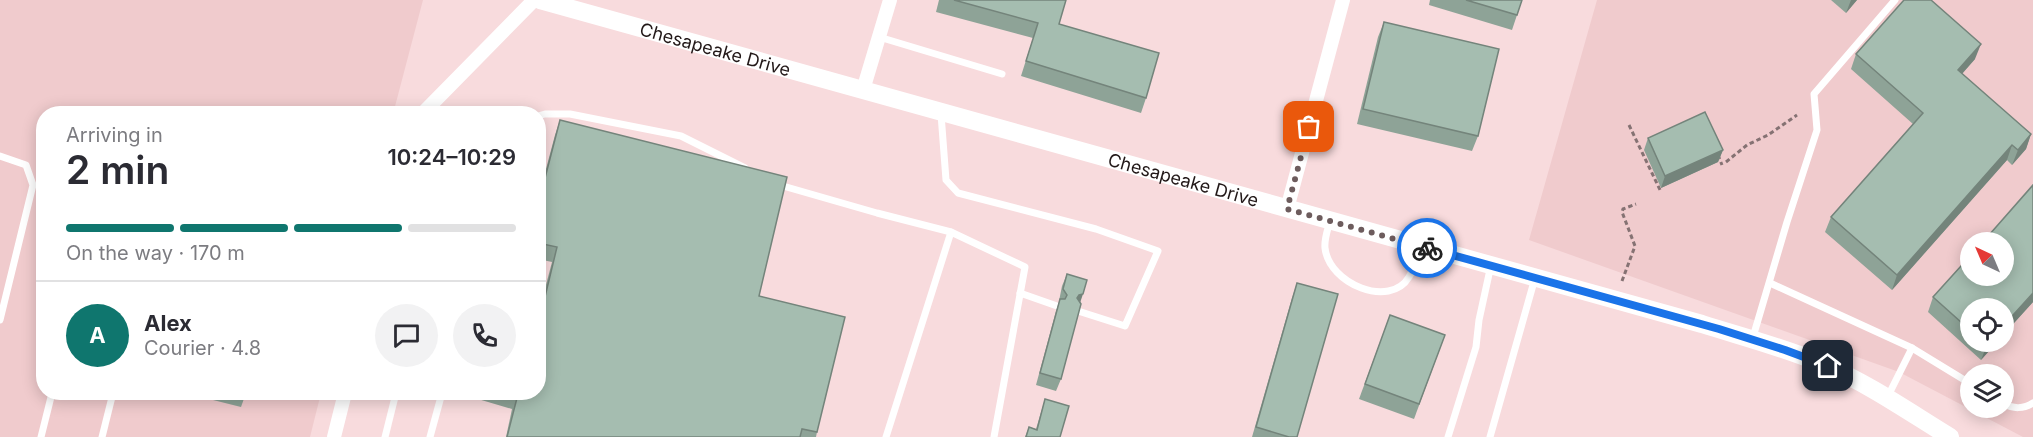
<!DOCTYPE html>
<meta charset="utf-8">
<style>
body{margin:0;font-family:Inter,sans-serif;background:#f2f2f3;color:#2b2b33;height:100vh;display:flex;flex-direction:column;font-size:22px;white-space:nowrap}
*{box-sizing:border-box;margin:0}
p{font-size:20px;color:#7c7c81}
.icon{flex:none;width:33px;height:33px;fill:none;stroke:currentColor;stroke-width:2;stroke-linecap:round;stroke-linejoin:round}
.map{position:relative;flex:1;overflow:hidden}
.side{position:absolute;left:36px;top:106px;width:510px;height:294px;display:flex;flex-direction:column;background:#fff;border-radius:24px;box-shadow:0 3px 15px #0003}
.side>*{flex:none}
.needle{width:39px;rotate:316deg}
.tools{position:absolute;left:1960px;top:232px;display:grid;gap:12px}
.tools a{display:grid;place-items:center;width:54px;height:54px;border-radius:50%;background:#fff;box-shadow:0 3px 15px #0003;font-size:30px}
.pin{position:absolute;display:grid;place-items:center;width:51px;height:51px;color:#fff;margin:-26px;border-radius:12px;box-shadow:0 3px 9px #0006}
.courier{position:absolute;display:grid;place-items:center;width:60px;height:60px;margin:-30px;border:4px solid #1a73e8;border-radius:50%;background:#fff;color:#222;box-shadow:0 2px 8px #0007}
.head em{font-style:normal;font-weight:600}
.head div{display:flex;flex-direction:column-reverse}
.head{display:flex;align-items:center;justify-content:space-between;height:102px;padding:0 30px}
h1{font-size:39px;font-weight:600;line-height:45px}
.bar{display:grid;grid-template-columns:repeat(4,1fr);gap:9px 6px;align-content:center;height:72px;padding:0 30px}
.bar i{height:8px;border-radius:4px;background:#e1e1e2}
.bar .current{background:#0f766e}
.bar p{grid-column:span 4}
.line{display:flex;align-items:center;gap:15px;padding:0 30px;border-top:2px solid #e1e1e2}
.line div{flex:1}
.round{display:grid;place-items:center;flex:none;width:63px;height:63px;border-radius:32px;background:#f2f2f3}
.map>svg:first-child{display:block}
</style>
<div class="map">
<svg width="2033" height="437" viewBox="0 0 2033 437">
<rect width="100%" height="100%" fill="#f8dbdd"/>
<!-- built -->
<g fill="#f0cbcd" fill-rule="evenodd">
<path d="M0 0H423L393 114H44V393H321L310 437H0Z"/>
<path d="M1597 0H2033V437H2023L1899 372 1529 240ZM1971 243H2004V276H1971ZM1971 309H2004V342H1971ZM1971 375H2004V408H1971Z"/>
</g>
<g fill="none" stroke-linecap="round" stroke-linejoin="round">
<!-- path -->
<g stroke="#857273" stroke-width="3" stroke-dasharray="4.5 3" stroke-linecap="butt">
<path d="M1629 125 1661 192"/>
<path d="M1718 155 1722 165"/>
<path d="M1726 162 1747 145 1768 135 1797 115"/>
<path d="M1622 281 1635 246 1622 212 1623 209 1636 204"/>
</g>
<!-- lane -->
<g stroke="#fff" stroke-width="7">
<path d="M879 37 1002 74"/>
<path d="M941 114 946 180 958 193 1096 229 1158 251 1125 326 1078 311"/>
<path d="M538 116 545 114H570L681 136 745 168"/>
<path d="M0 156 26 165 33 185 0 320"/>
<path d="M776 184 877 213 951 232 1025 267 994 437"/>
<path d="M1330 221C1328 229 1324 239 1325 248 1329 284 1390 309 1409 277 1415 268 1416 256 1418 246"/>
<path d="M1770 283 1912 348 1971 384"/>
<path d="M1020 293 1057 306"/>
<path d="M1753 337 1787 222 1817 130 1814 94 1895 0"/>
<path d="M1888 396 1912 348"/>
<path d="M2004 404C2013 409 2024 409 2033 403"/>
<path d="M41 437 52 393"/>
<path d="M102 437 113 393"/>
<path d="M385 437 396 393"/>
<path d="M430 437 442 393"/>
<path d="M886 437 951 232"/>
<path d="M1448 437 1476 347 1479 320 1491 265"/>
<path d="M1490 437 1535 278"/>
</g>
<!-- street -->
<g stroke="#fff" stroke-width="14">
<path d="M863 90 890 0"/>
<path d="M422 114 534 0"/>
<path d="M1287 209 1343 0"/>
<path d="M334 437 345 393"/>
</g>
<!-- secondary -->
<path stroke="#fff" stroke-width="18" id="s1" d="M540 0 1702 324C1743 337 1786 348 1825 365 1869 384 1909 412 1950 437"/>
</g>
<!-- wall -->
<g fill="#8ea397">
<path d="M939 0H1066L1059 24 1146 98 1141 113 1021 76 1033 38 936 12Z"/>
<path d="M1430 0H1522L1512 30 1429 5Z"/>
<path d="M1831 0H1857L1846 13Z"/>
<path d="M1384 22 1478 136 1472 151 1357 124 1378 37Z"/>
<path d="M1856 54 1975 59 1962 74 2031 134 2026 149 2012 165 2007 160 1892 290 1825 232 1831 217 1913 124 1851 69Z"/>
<path d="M560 120 759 296 817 432 816 437H506L512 409 461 394V393H538L542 300 552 262 538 259V199L555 135Z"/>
<path d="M1648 138 1723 150 1718 162 1661 188 1644 150Z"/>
<path d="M1067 274 1080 303 1061 379 1056 391 1036 385 1056 311 1059 302V301L1062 286Z"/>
<path d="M1297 283V437H1252L1292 298Z"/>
<path d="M1933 297 2033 302 2004 334V309H1971V342H1997L1981 360 1928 312Z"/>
<path d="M1390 315 1445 335 1414 419 1359 399Z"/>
<path d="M185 393H246L241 407Z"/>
<path d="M1045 399 1060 437H1025L1029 427 1036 429Z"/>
</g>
<!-- shaded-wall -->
<g fill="#74847b">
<path d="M1851 0H1857L1846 13Z"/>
<path d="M1981 44 1975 59 1952 85 1958 70Z"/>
<path d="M2031 134 2026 149 2012 165 2018 150Z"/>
<path d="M2012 145 2007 160 1892 290 1897 275Z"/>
<path d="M1723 150 1718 162 1661 188 1665 176Z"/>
<path d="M2033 293V302L2004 334V325Z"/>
<path d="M1083 294 1079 306 1077 298 1079 295Z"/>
<path d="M1989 342H1997L1981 360 1987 345Z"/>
</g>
<!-- building -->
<g fill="#a5bdb0" stroke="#74847b" stroke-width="1.5">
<path d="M954 0H1066L1059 24 1159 53 1146 98 1026 61 1038 23Z"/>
<path d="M1466 0H1522L1517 15Z"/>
<path d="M1904 0H1931L1981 44 1958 70 2031 134 2018 150 2012 145 1897 275 1831 217 1923 113 1856 54Z"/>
<path d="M1384 22 1499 49 1478 136 1363 109Z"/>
<path d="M1705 112 1723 150 1665 176 1648 138Z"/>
<path d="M560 120 787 177 759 296 845 317 817 432 802 429 800 437H507L518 394 513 393H538V299L544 301 557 247 538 243V205Z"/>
<path d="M2033 185V293L2004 325V309H1971V331L1933 297 1971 255V276H2004V243H1982Z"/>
<path d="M1067 274 1087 280 1083 294 1079 295 1077 298 1081 304 1061 379 1040 373 1060 299H1065L1067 295 1063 289Z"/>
<path d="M1297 283 1338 294 1297 437H1289L1256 427Z"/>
<path d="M1390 315 1445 335 1419 404 1365 384Z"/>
<path d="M1045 399 1069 406 1060 437H1026L1029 427 1037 430Z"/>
</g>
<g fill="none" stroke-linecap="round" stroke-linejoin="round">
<!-- done -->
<path stroke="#6d5c5d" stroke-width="6" stroke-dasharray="0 10.8" d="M1309 127 1287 209 1427 248"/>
<!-- route -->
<path stroke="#1a73e8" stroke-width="8" d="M1427 248 1719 329 1785 350 1828 366"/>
</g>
<g text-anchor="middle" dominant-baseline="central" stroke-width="4.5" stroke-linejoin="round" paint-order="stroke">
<!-- street labels -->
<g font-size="18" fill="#221818" stroke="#fff">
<text stroke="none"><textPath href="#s1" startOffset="182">Chesapeake Drive</textPath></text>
<text stroke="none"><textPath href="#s1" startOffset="668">Chesapeake Drive</textPath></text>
</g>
</g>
</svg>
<div class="tools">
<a><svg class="needle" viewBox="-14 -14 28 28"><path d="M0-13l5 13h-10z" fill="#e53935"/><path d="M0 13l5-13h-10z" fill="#7c7c81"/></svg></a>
<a><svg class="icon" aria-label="locate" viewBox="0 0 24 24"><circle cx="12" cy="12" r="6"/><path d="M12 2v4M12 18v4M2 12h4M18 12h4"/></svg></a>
<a><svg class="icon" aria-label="layers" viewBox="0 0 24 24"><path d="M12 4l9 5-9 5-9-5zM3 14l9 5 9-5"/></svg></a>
</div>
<div class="pin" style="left:1309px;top:127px;background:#ea580c"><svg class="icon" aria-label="bag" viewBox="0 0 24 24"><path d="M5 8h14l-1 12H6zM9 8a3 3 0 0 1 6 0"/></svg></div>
<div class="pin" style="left:1828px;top:366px;background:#1f2937"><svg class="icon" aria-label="home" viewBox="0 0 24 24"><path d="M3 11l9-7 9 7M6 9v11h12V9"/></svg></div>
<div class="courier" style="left:1427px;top:248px"><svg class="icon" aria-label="bike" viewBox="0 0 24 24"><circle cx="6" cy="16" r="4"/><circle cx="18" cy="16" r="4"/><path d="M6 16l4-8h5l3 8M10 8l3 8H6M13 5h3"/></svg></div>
<section class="side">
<div class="head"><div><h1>2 min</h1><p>Arriving in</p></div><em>10:24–10:29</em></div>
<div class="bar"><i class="current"></i><i class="current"></i><i class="current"></i><i></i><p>On the way · 170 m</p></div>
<div class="line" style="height:108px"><b class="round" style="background:#0f766e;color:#fff">A</b><div><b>Alex</b><p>Courier · 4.8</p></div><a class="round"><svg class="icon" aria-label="chat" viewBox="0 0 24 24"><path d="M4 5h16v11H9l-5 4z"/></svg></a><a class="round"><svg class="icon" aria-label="phone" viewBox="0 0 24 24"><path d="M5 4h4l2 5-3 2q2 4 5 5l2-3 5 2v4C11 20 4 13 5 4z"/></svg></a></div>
</section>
</div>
